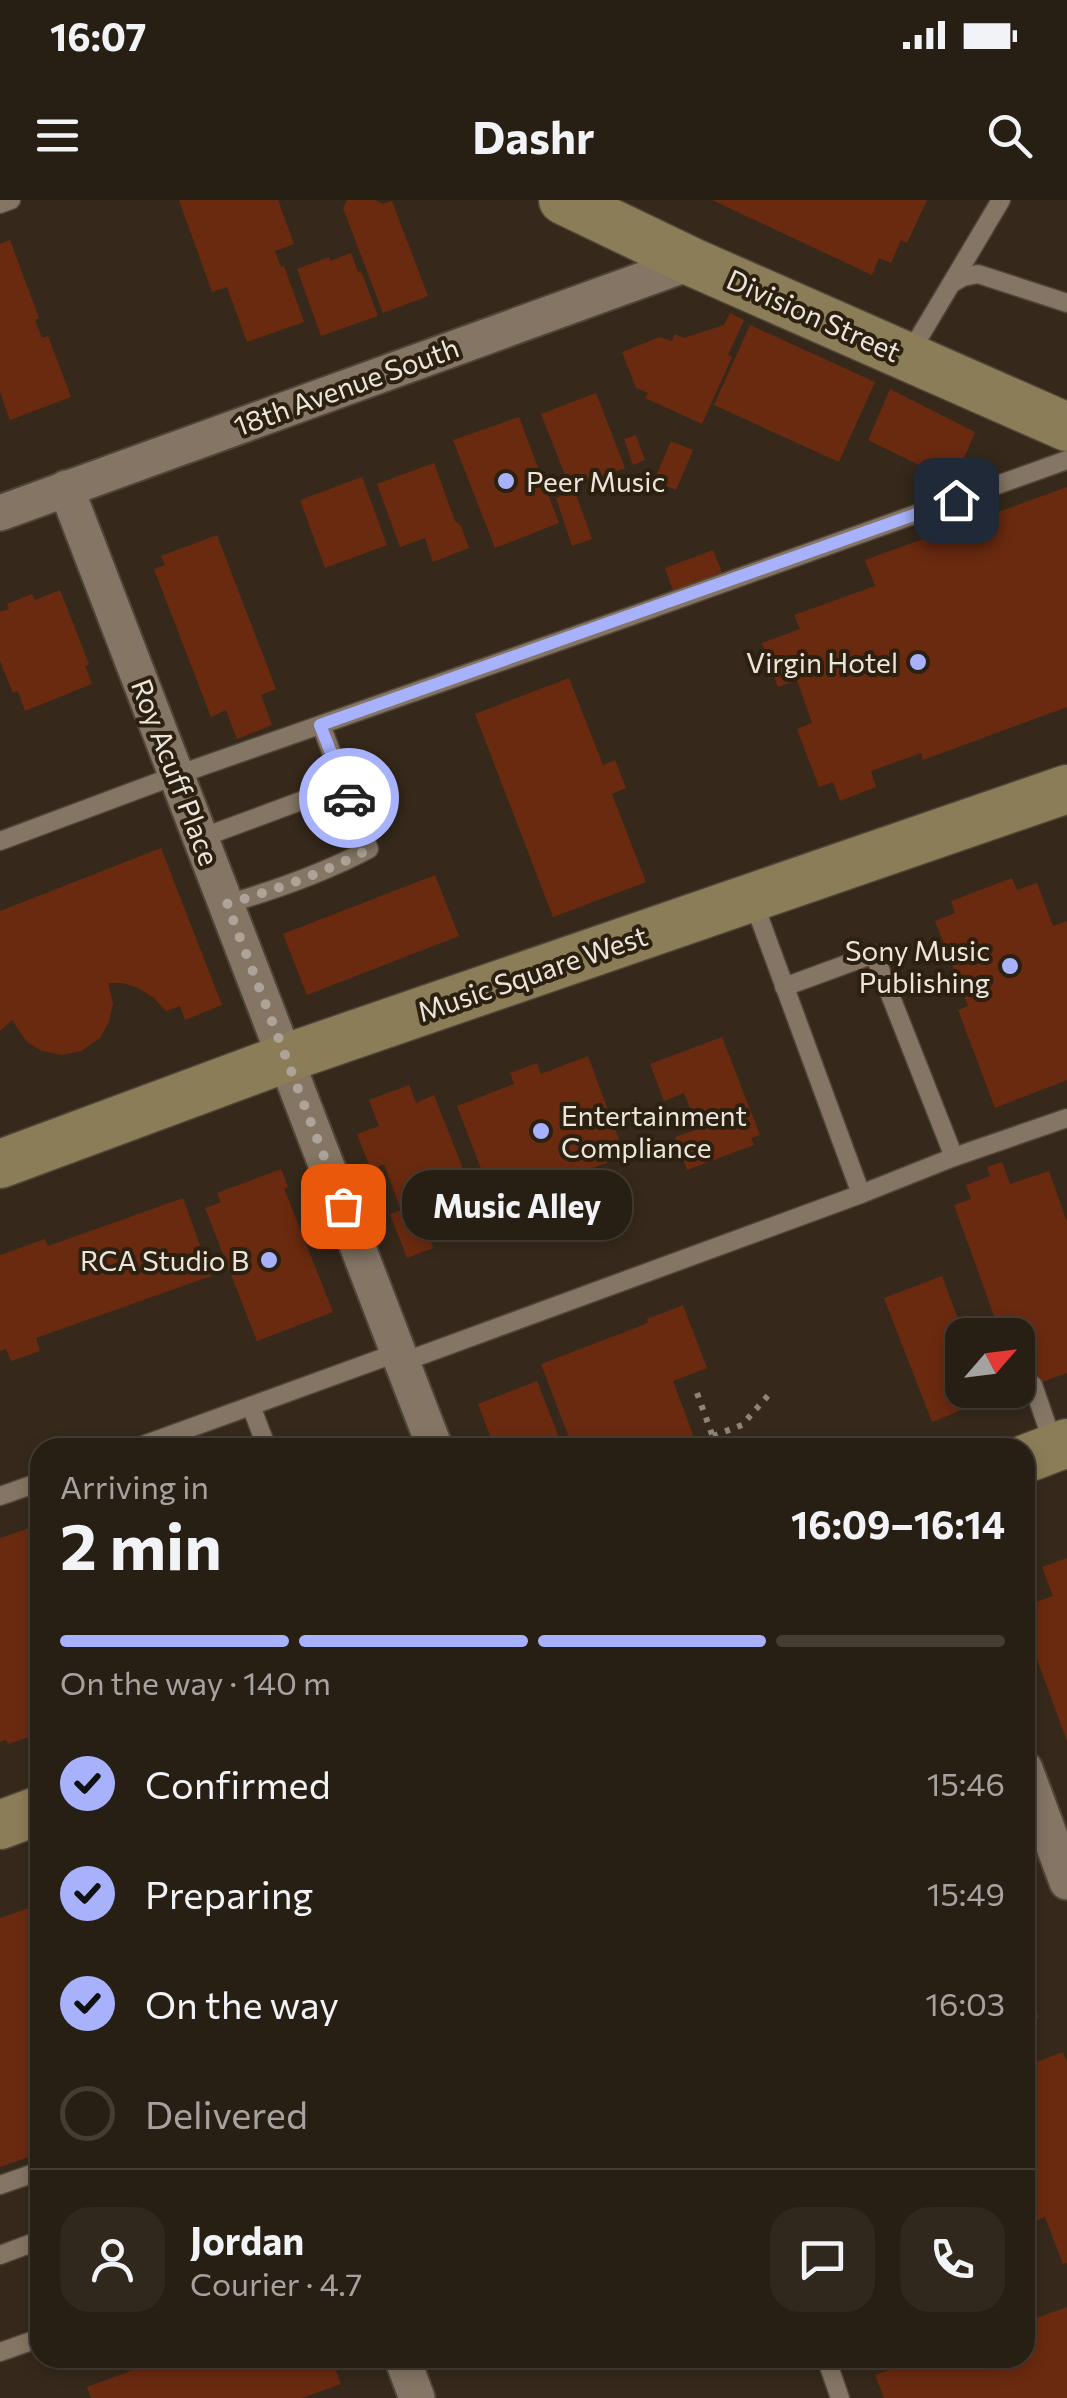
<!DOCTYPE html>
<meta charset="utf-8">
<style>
body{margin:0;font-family:Commissioner,sans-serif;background:#30271d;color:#f1f3f6;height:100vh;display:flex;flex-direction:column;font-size:38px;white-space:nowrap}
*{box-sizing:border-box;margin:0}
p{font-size:32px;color:#a5a2a0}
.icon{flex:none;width:55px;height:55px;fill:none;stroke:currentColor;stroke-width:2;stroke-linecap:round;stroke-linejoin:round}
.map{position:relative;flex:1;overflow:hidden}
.details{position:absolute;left:30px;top:1238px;width:1005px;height:930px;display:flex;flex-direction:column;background:#281f14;border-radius:30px;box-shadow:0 5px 15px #0003,0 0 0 2px #443d34}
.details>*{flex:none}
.needle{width:65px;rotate:62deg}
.tools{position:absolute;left:945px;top:1118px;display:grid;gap:20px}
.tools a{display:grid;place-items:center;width:90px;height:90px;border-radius:20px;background:#281f14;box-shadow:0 5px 15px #0003,0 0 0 2px #443d34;font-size:50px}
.pin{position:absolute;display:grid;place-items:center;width:85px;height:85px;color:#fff;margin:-42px;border-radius:20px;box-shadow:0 5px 15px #0006}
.courier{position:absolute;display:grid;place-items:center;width:100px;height:100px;margin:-50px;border:8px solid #a7b1fc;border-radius:50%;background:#fff;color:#222;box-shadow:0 2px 12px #0007}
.bubble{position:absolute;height:70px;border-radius:30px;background:#281f14;box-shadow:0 5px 15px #0003,0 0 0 2px #443d34;font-size:32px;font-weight:700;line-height:70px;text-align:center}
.headline em{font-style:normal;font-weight:700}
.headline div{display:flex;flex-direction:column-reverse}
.headline{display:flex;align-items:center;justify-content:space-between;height:170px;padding:0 30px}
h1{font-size:65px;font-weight:700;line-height:75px}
.bar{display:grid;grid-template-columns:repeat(4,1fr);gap:15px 10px;align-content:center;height:120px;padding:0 30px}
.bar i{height:12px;border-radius:8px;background:#443d34}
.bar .active{background:#a7b1fc}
.bar p{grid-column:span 4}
.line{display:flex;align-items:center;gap:25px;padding:0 30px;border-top:2px solid #443d34}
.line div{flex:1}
.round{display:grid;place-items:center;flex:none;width:105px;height:105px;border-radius:30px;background:#30271d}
ol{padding:0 30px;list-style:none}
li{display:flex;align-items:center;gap:30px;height:110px}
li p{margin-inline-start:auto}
li .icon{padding:10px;border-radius:50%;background:#a7b1fc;color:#111;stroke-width:4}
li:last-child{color:#a5a2a0}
li i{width:55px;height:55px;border:5px solid #443d34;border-radius:50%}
.status{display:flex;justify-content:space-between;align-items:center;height:70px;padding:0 50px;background:#281f14;direction:ltr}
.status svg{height:28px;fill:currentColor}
header{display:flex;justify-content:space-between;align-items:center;height:130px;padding:0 30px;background:#281f14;font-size:45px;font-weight:700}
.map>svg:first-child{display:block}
</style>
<div class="status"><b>16:07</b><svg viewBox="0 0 49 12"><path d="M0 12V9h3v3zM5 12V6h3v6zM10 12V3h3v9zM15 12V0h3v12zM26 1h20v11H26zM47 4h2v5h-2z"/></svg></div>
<header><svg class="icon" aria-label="menu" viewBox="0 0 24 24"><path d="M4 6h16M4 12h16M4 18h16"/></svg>Dashr<svg class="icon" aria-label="search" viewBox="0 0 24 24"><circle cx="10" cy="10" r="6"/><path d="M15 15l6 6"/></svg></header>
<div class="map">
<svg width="1067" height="2198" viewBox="0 0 1067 2198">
<rect width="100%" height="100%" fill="#36291b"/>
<!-- building -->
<g fill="#6a2a10">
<path d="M179 0H278L294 44 275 51 281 67 284 66 304 122 247 142 227 87 212 92Z"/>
<path d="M347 0H375L383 4 392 1 428 96 383 113 343 8Z"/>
<path d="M712 0H927L907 43 901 40 891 63 879 58 872 75Z"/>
<path d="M10 40 39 118 35 120 42 138 48 136 71 197 10 220 0 192V44Z"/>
<path d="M351 53 358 72 361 71 378 116 321 136 297 69 329 57 330 61Z"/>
<path d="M730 113 744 120 728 155 732 157 702 224 645 198 648 193 636 188 622 152 660 137 672 141 675 134 684 138 724 125Z"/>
<path d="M750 125 875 182 839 262 714 205Z"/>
<path d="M890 189 975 232 954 282 868 240Z"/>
<path d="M596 193 625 268 596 279 594 276 569 285 541 214Z"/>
<path d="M519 217 559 323 495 348 453 240Z"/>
<path d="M636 235 645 260 633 265 624 239Z"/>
<path d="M671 241 693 250 676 290 654 281Z"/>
<path d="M434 263 455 321 461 326 469 348 433 362 425 338 400 347 377 284Z"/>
<path d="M362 277 387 345 325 368 300 300Z"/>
<path d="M1067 287V507L923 560 921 553 871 571 876 587 840 601 833 582 819 587 797 529 812 523 797 480 778 487 762 443 800 429 794 415 875 386 865 360Z"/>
<path d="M575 292 592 339 572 346 556 298Z"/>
<path d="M217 335 276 489 261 495 272 525 237 539 226 510 211 517 154 369 165 365 161 356Z"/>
<path d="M713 350 723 375 674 393 665 368Z"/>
<path d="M60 390 89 464 85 466 92 484 25 511 18 491 13 493 0 461V412L9 409 7 404 32 394 35 400Z"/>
<path d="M569 478 603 565 615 560 626 588 612 594 646 682 553 717 475 514Z"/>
<path d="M161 648 222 805 185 820 180 806 166 811 154 798 138 788 123 783H108L113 803 109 822 100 838 81 851 62 855 42 851 27 842 12 820 0 831V711Z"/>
<path d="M435 675 459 736 307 795 283 734Z"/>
<path d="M1012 678 1017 690 1037 683 1053 726 1067 721V880L995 908 958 810 968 806 935 721 955 713 951 701Z"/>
<path d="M722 837 760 935 751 938 754 945 687 970 675 937 698 929 684 893 664 901 650 864Z"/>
<path d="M588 856 625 956 495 1005 457 906 514 884 510 873 537 863 541 874Z"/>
<path d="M409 885 416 903 434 895 474 997 459 1003 468 1028 431 1042 433 1048 407 1058 390 1014 401 1010 384 964 371 970 357 934 379 926 369 900Z"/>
<path d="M1002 962 1010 984 1049 971 1067 1022V1173L1018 1191V1135H1001L954 1005 971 999 966 985 990 976 987 967Z"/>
<path d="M281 969 288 987 284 988 333 1112 257 1141 205 1008 221 1002 217 993Z"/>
<path d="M183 998 211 1076 36 1138 40 1151 11 1161 6 1149 0 1151V1055L45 1039 48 1046Z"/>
<path d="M942 1076 964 1135H962V1190H985L989 1199 932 1222 884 1098Z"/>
<path d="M683 1105 707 1168 673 1181 698 1248H573L541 1164 648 1123 647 1119Z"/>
<path d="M537 1181 563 1248H495L478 1204Z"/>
<path d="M35 1326 40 1341V1533L8 1544 6 1540 0 1542V1338Z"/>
<path d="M1067 1358V1541L1025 1427V1406L1053 1396 1042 1367Z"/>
<path d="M40 1704V1953L0 1967V1718Z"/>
<path d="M1025 1781 1039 1818 1025 1823Z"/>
<path d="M1063 1852 1067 1862V2063L1063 2064 1045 2017 1025 2025V1866Z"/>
<path d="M1067 2107V2198H884L875 2175 924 2158H1025V2122Z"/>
<path d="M166 2158H331L341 2184 302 2198H91L87 2187Z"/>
</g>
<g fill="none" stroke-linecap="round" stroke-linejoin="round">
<defs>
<g id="lane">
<path d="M0 4 11 0"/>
<path d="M951 84 1001 0"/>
<path d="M908 156 951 84 963 77 978 74 1067 103"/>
<path d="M321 525 344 585"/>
<path d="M201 638 344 585 369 649C324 673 275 690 227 704"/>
<path d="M0 641 177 575 634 415 1067 260"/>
<path d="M752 698 861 994"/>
<path d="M784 787 874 754 954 957"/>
<path d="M403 1162 861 994 954 957 1067 918"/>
<path d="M1033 1185 1054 1246"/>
<path d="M251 1206 267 1248"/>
<path d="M135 1248 399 1152"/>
<path d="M0 1296 40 1282"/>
<path d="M0 1985 40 1971"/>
<path d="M0 2055 40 2040"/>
<path d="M0 2152 40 2138"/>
<path d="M826 2158 840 2198"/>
</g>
<g id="street">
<path d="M66 288 435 1248"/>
<path d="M0 313 692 62"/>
<path d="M1025 1569 1067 1682"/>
<path d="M402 2158 417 2198"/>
</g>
<g id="secondary">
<path d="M563 0 692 62 1067 227"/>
<path d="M0 964 286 858 1067 589"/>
<path d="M1025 1259 1067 1243"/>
<path d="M0 1625 40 1610"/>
</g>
</defs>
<!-- lane casing -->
<use href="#lane" stroke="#4f4538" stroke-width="21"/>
<!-- street casing -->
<use href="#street" stroke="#4f4538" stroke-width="39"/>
<!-- secondary casing -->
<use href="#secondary" stroke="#4f4538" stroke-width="51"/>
<!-- path -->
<g stroke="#8f8478" stroke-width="6" stroke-dasharray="5 8" stroke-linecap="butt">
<path d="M697 1193 717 1248"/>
<path d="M713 1236 742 1225 773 1190"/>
</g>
<!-- lane -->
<use href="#lane" stroke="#847564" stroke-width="18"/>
<!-- street -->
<use href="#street" stroke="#847564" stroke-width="35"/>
<!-- secondary -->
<use href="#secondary" stroke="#8b7d57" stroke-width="48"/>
</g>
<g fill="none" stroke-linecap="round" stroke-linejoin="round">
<!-- done -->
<path stroke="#ada398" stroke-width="10" stroke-dasharray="0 18" d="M343 1006 227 704C275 690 324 673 369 649L349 598"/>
<!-- route -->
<path stroke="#a7b1fc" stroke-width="12" d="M349 598 320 525 956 300"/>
</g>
<!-- markers -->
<g fill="#a7b1fc" stroke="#2c2011" stroke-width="4">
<circle cx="506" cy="281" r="10"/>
<circle cx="918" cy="462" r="10"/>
<circle cx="1010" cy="766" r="10"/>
<circle cx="541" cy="931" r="10"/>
<circle cx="269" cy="1060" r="10"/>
</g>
<g text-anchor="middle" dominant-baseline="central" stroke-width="8" stroke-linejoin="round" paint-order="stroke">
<!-- street labels -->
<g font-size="28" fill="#ede5db" stroke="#2c2011">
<text transform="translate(814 115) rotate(24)">Division Street</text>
<text transform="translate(346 186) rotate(-20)">18th Avenue South</text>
<text transform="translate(176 572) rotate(69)">Roy Acuff Place</text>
<text transform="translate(532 773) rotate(-19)">Music Square West</text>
</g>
<!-- poi labels -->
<g font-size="28" fill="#ede5db" stroke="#2c2011" text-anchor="end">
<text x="526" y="281" text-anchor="start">Peer Music</text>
<text x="898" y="462">Virgin Hotel</text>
<text x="990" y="750">Sony Music<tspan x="990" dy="32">Publishing</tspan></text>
<text x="561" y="915" text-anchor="start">Entertainment<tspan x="561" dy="32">Compliance</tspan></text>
<text x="249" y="1060">RCA Studio B</text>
</g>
</g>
</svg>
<div class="tools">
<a><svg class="needle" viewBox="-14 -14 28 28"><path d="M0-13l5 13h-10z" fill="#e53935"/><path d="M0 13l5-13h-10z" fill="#a5a2a0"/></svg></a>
</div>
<div class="pin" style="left:343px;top:1006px;background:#ea580c"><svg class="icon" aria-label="bag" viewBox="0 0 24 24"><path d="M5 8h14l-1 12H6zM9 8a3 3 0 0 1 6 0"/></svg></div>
<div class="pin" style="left:956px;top:300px;background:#1f2937"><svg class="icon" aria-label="home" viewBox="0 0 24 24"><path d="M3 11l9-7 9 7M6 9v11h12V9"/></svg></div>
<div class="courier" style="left:349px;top:598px"><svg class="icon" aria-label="car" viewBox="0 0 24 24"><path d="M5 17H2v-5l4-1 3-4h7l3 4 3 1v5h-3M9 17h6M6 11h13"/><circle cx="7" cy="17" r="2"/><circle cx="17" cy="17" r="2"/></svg></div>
<div class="bubble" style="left:402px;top:970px;width:230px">Music Alley</div>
<section class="details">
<div class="headline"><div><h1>2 min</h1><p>Arriving in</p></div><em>16:09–16:14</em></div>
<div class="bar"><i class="active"></i><i class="active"></i><i class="active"></i><i></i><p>On the way · 140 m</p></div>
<ol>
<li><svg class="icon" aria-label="check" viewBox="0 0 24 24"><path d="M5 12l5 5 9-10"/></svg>Confirmed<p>15:46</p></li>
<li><svg class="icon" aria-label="check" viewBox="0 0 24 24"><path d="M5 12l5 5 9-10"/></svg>Preparing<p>15:49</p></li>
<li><svg class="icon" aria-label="check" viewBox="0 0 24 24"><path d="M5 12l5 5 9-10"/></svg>On the way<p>16:03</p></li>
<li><i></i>Delivered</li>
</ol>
<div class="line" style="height:180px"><a class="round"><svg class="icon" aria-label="person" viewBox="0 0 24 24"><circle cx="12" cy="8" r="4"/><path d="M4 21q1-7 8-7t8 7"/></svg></a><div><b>Jordan</b><p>Courier · 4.7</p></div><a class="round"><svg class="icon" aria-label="chat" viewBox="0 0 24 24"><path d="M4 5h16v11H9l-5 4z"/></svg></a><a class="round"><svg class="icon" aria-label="phone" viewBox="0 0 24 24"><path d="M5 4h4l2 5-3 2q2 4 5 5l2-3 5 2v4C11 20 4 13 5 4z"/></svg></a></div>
</section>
</div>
